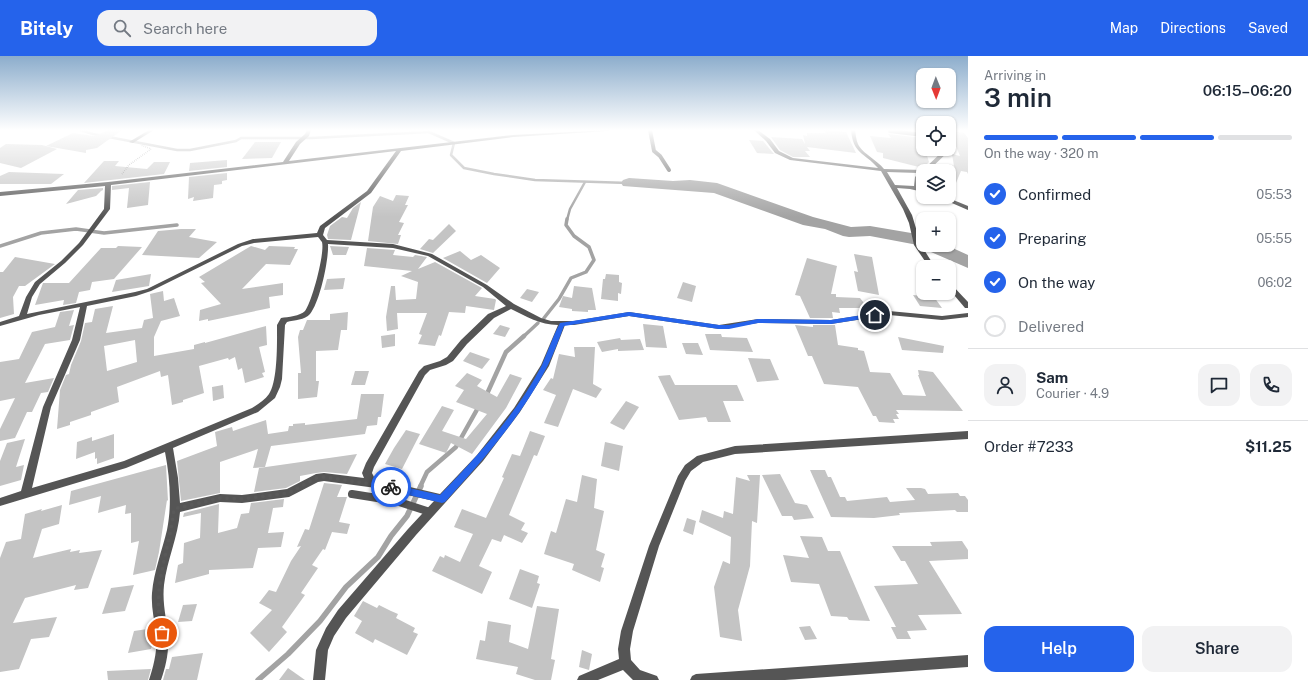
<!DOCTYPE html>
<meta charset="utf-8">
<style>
body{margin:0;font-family:"Public Sans",sans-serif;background:#f2f2f3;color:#1f2937;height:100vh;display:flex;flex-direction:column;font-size:15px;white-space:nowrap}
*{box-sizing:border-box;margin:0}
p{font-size:13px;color:#747a83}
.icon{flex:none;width:22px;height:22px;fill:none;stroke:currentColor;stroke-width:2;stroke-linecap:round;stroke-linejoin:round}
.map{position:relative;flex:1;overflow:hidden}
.details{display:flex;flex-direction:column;background:#fff;width:340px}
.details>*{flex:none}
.needle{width:26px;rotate:179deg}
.buttons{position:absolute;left:916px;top:12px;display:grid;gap:8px}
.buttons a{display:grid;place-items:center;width:40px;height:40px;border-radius:8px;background:#fff;box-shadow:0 1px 3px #0004;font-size:20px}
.pin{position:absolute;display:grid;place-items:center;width:34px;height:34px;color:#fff;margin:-17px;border:2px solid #fff;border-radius:50%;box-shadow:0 1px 4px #0007}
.courier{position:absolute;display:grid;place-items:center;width:40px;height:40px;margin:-20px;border:3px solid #2563eb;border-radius:50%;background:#fff;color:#222;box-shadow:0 1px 5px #0007}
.overview em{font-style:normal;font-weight:600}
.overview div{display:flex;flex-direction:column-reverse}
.overview{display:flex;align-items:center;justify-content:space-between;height:68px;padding:0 16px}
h1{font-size:26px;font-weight:600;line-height:30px}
.bar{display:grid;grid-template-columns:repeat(4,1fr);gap:6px 4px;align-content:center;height:48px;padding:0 16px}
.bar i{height:5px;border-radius:3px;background:#e0e1e3}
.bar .current{background:#2563eb}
.bar p{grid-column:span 4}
.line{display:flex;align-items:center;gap:10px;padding:0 16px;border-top:1px solid #e0e1e3}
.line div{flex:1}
.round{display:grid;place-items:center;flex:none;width:42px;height:42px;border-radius:12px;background:#f2f2f3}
ol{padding:0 16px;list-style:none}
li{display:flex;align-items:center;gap:12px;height:44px}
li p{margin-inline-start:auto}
li .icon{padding:4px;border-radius:50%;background:#2563eb;color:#fff;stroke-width:4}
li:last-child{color:#747a83}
li i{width:22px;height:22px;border:2px solid #e0e1e3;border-radius:50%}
.cta{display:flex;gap:8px;margin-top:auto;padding:8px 16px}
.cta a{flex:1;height:46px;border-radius:12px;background:#2563eb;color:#fff;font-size:16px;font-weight:600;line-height:46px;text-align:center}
.cta a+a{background:#f2f2f3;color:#1f2937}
header{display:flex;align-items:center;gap:24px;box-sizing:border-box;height:56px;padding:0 20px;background:#2563eb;color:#fff}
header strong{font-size:19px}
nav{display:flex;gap:22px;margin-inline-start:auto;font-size:14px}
.search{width:280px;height:36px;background:#f2f2f3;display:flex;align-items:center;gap:10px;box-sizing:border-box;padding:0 14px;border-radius:12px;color:#747a83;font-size:15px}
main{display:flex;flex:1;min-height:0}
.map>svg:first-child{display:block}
</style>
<header>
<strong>Bitely</strong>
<div class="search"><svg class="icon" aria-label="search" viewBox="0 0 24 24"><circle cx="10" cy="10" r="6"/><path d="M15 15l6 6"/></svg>Search here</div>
<nav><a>Map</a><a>Directions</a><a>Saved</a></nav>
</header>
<main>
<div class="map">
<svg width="968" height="624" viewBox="0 0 968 624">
<rect width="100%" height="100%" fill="#fff"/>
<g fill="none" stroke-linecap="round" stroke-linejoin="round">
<!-- stream-far3 -->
<g stroke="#a3a3a3" stroke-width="2.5">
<path d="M80 74 93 78 177 94H190L236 85 241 82H311L429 76"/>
<path d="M429 74V76L454 87 451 99 464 112 494 118 535 124 629 127"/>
<path d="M567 164 570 153 585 126"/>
</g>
<!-- stream-far2 -->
<g stroke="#a3a3a3" stroke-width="3.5">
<path d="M0 190 41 177 76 173 104 177 177 169"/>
<path d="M544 262 559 243 571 222 586 216 594 204 589 191 574 180 566 169 567 163"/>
<path d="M523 281 538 267"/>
</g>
<!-- stream-far1 -->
<g stroke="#a3a3a3" stroke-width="4.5">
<path d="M486 340 506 296 524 280"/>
<path d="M420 431 427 416 456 391 479 350"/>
</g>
<!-- stream -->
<path stroke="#a3a3a3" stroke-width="5.5" d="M258 624 288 598 320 565 346 531 378 501 391 480 407 460 421 430"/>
<!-- river -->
<path fill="#a3a3a3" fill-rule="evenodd" d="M629 122 673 125 690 124 717 127 813 161 851 171 870 170 923 179V189H946L968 199V212L924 193 923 190 870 180 849 181 843 180 825 173 803 169 714 137 623 130 621 127 623 124Z"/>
</g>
<!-- building -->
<g fill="#c4c4c4" fill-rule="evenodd">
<path d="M109 74H122L97 92 86 94V97L46 90 73 77 94 80Z"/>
<path d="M824 74 846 76 856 97 807 91 810 95H805L810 101H793L780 94 771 81 802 83 805 88 803 79 807 80V77H826Z"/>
<path d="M950 75 964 77 968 82V118L967 116 961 115 950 141 949 108 954 110 952 98 960 100Z"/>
<path d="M888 78 923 82V93H925L929 106 923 112 883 102V97L877 96 870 80 891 82Z"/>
<path d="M749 84 763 85 774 98 757 97Z"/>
<path d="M255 86H281L272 102 242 103Z"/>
<path d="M6 88 42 89 57 93 21 112 0 107V92Z"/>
<path d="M227 104V111L189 115 190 107Z"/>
<path d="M104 105H119L115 110 147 113 154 106H170L164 118 84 127Z"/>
<path d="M9 116 64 118 51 128H0V120Z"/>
<path d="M227 117V124L222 125V128L214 129 213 142 193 145 194 141 188 143 189 121Z"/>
<path d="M150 126 148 149 127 152 129 132 112 134V130Z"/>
<path d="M103 132V134L101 135 96 140 66 148 78 134Z"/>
<path d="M396 139 409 140 405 149H408L399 166 404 167 398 179H401L398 188 368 185 373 151 380 140 393 145Z"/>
<path d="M361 146 351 184 328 183 327 179 330 170 342 161 347 162 353 152Z"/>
<path d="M449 168 456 175 433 197 420 193 429 183 433 184Z"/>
<path d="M181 173H196L189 181 217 186 199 202 142 199 158 175Z"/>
<path d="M118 190 142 191 114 223 92 226 90 234 79 236 76 247 63 249 64 244 35 249 43 227H69L101 192H116Z"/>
<path d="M251 190 265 194 269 190 295 191 294 193H298L290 209 266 208 242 233 283 227V239L269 241 270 252 208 265V263L199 265 200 254 221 248 201 227 205 226 199 221Z"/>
<path d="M330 190 349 191 346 199H333Z"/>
<path d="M367 192 395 194 393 199 413 201 415 199 427 201 418 213 435 206 482 232 475 240 495 243 496 244 494 254 466 250 465 257 449 256 441 280 439 279 435 290 418 288 422 279 419 278 427 257H397L398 273 387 275 386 261 391 230H395L396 244 416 243 418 226 401 220 412 215 364 210Z"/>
<path d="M460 195 471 204 481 199 500 212 487 227 443 202Z"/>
<path d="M854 198 872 201 879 239 858 235 854 215 858 216Z"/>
<path d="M15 201 55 208 25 230H19L13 241 14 258 0 262V216H3Z"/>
<path d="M807 202 837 210 831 238H836V241L860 242 868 252H839L840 257 832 256 833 262H810L800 240 795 239Z"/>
<path d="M151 218 149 230 112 236 116 224Z"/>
<path d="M606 218 619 219V226L622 227 621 238 618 237V245L601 243 603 223H605Z"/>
<path d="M345 222 343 233 324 234 327 223Z"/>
<path d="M683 226 696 230 692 246 677 242Z"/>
<path d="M574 230 592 232 596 254H588V256L572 255V253L559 251 563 240 572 242Z"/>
<path d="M527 233 539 236 532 246 520 242Z"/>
<path d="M163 235 164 245 174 242 180 260 161 265 154 281V300L194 293V289L205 286V287L266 270 267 289 259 291 265 316 262 317 264 321 245 327 242 312 238 314 235 301 229 304 228 302 199 310 204 337 183 344V346L172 349 168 319 161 321 160 315 117 331 119 346 91 356V359L70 366V369L57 373 60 334 66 319 69 318 71 309 81 285 85 267 92 266 95 253 113 250 106 277 142 272 144 264 153 262 150 238ZM135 284 137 306 107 315 104 290Z"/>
<path d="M913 239 934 241 942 252 920 250Z"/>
<path d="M74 254 69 270 74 269 70 284 45 288 25 327 54 322 48 336 41 337 32 356H27L15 382 0 385V373L15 342 0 345V306L19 303 32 276 55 271 60 256Z"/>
<path d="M348 256 347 274H341L338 294 316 295V325H319L317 341 298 343V317H301L298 281 300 274H303L307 264H330V258Z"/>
<path d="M643 268 663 270 667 292 646 291Z"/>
<path d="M500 269 510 272 505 281 493 278Z"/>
<path d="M795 269 813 271V269H835L838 289 858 292V294L864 295 870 316 890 317 903 339 926 340 918 319H919L918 314 933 316 963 355 896 354 899 358H896L899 363H893L895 367 879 366 876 360H873L858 331 824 328 812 300H808Z"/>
<path d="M395 278V290L382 292 381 280Z"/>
<path d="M705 278H721L722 281 747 282 753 296 710 294Z"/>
<path d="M898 281 944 290 943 297 902 294Z"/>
<path d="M620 282 621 284 640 283 644 294 618 295V293L602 296 597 286Z"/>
<path d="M682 287H698L703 299 686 298Z"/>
<path d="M574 291H595L593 328 602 333 596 342 573 333 558 371 544 367 556 339 543 334 551 322 553 323 559 298 575 301Z"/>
<path d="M470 296 490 303 482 313 463 305Z"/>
<path d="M748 302 770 303 779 324 757 326Z"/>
<path d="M355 315H369L365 329H351Z"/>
<path d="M467 317 482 324 477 330 497 341 510 318 522 322 506 352 472 398 451 387 446 397 419 388 442 350 454 354 442 375 466 383 487 358 456 346 464 334 455 330Z"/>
<path d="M670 319 675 329H737L744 345H723L731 366H708L706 361 679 364 658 320Z"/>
<path d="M223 329 224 342 213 345 212 331Z"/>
<path d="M361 338H384L381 361H378L377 369 367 370 365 378 271 390 265 411 253 412 258 393 220 406V437L181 445 177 405 217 390 215 376 232 371 233 375 266 364 268 378 288 375 289 370H293V368L305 367V369L357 363Z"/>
<path d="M626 345 639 351 624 374 610 367Z"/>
<path d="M406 374 420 378 402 413 385 408 394 392Z"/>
<path d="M530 375 545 380 537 400 534 399 509 459 525 467 521 474 528 477 522 487 504 479 501 486 492 483 479 510 492 516 482 538 432 515 440 500 444 502 445 499 460 506 473 478 454 471 462 453 486 462 504 422 502 421 512 398 520 400Z"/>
<path d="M114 378V402L97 408V402L95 403V396L76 403 77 386 92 381V385Z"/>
<path d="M25 383 16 411 24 409 21 424 0 430V405L7 387Z"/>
<path d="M605 386 623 390 619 415 601 410Z"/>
<path d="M357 398 347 418 324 416 316 417 300 420V425L286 432 254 436 259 412Z"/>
<path d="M166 409 168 445 167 444 159 496 155 514 133 519 139 485 131 487V457L125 458 126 449 98 457 101 440 69 449 71 435Z"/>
<path d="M810 414H825L828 421H831L840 441H845L847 445 887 441 890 446 915 444 906 432H921L925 433 928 438 958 437 960 440H965L968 444V456H957L955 454 899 457 900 459 874 462 831 461Z"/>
<path d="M780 418 795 447 807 449 814 462 794 464 792 460H782L762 419Z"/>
<path d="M582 419 597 423 594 452 604 455 596 494 605 498 601 511 604 512 600 526 572 514 574 508 544 498 551 475 556 477 566 443 577 446Z"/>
<path d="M747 419H760L757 467 752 465 750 510 738 554 742 585 720 581 714 531 723 505 730 508 731 481 699 466 702 454 723 462 724 455 733 458 736 421 750 425Z"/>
<path d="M324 427 342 429 337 441H347L339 466 350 468 347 478 332 476 325 494 323 493 312 509 318 512 301 537 305 539 282 571 287 576 269 596 250 577 272 554 259 547 269 534 276 536 291 505 301 490 297 491 305 473 309 474Z"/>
<path d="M284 443 283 451 273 452 268 477 284 476 281 491 258 492 253 512 209 514V518L175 527 178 509 183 507 184 487 200 482 201 457 183 461 184 457 219 448 218 477 237 472 241 458 249 457 251 447Z"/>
<path d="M62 449 59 468 42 473 33 502 71 493 70 496 80 494 79 497 102 494 88 532 74 534 76 529 25 542 13 567 57 561 49 581 31 583 19 613 0 616V502L6 486 21 483 25 458 42 453 41 455Z"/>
<path d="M687 462 696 465 693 479 683 475Z"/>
<path d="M800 480 822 481 828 495H840L870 565 849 564 847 561 831 560 819 528 791 526 783 499 809 502Z"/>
<path d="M962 485 968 494V503L929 505 962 558 918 559 927 574 907 575 911 583H897L891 571H896L874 530 918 528 905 505H901L892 490H932L930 486Z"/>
<path d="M520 513 539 520 537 527 540 528 532 552 509 543Z"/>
<path d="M134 529 125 555 102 558 111 532Z"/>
<path d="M363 545 377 552 379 549 391 555 398 558 396 562 415 572 413 576 418 578 407 599 375 583 373 587 355 577 362 565 354 560Z"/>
<path d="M197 548 192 565 178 566 183 549Z"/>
<path d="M537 550 559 553 551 603 555 604 551 624H535L516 618 518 611 476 603 480 584 485 585 488 565 511 569 509 586 528 593Z"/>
<path d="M810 570 817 583 805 584 799 571Z"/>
<path d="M154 572 155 577 151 593 128 597 134 575Z"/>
<path d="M582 594 592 598 589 614 579 611Z"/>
<path d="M203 597 197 624H163L166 613H169L172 601Z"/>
<path d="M288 612 305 624H279Z"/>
<path d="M151 613 148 624H108L107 615Z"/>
</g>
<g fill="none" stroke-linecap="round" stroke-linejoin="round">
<!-- path -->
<path stroke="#777" stroke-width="1.5" stroke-dasharray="0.5 1.5" stroke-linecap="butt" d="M122 118 129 109 151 93 141 89"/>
<!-- lane-far1 -->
<g stroke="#555" stroke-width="4">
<path d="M650 74 654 95 660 100 669 114"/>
<path d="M890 75 923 79"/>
</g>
<!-- lane -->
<path stroke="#555" stroke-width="8" d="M352 438 396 445 430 456"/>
<!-- street -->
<g fill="#555" fill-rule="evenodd">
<path d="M149 74H154L133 87 129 86Z"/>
<path d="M307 74H311L309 80 300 88 289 105 513 79 609 74 607 75 513 81 401 95 371 137 325 172 323 179 327 184 393 188 432 198 487 229 514 248 541 262 551 265H574L629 256 719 269 758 263 831 264 889 255 942 260 968 257V261L942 264 889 259 831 268 758 267 719 273 629 260 574 269H565L549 310 520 356 483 405 416 479 346 562 334 580 328 594 325 624H313L316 594 326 572 338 554 408 473 434 445 376 432 324 425 318 426 289 441 242 447 220 446 180 456C178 481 167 504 164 529 162 549 167 563 168 581 169 596 166 610 161 624H149C154 609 158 592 156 576 154 563 151 550 152 537 154 515 162 495 167 474 172 449 170 422 165 396L126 412 0 450V442L21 435 43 351 72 284 80 251 39 259 0 270V266L19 260 26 241 35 226 61 205 79 187 104 153 105 130 0 140V136L108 126 283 106 296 86 305 78ZM396 95 367 135 320 170 317 177 253 183 238 188 147 233 135 236 27 258 32 241 40 228 65 207 83 189 110 153 111 129ZM318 181C319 182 321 185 322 186 325 197 312 246 305 255 300 260 288 261 281 262L277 269C277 285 278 325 269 338 265 344 258 348 252 352L124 405 32 432 51 351 80 284 87 250 136 240 151 235 242 190 254 187ZM328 188 393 192 428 200 483 231 506 250 488 258 461 284 447 301 440 305 424 310 419 315 366 407 362 417 364 422 324 417 316 418 287 433 242 439 220 438 180 447 178 422 173 392 258 356 275 342 280 331 282 323 285 269 287 266C294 264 305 264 310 258 320 246 329 203 328 188ZM511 253C526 260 540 269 558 269L541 309 514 352 477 399 440 438 380 424 374 421 372 417 374 411 425 319 430 314 446 309 453 305 467 288 494 262Z"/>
<path d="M754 74H758L770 83 779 95 793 102 878 112C864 96 853 98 851 74H855C856 79 856 85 859 90 865 99 877 104 884 113L923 114 945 93H949V80H951V91L950 94 928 115H923V119L920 121 919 129 920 132H923V136L910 133 897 132 912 159 921 189 935 211H929L914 189 909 167 903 153 881 115 790 104 775 97 766 85ZM887 116 919 117 915 121 914 130 895 129Z"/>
<path d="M938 141H946L968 150V154Z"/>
<path d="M949 227 951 228 968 246V252H965L949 233Z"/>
<path d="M968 375V383L735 398 703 406 691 415 685 425 659 490 633 575 630 593 631 604 640 614 657 620 659 624H633L623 614 598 624H577L579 620 619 603 618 593 621 575 649 490 678 420 685 409 697 400 735 390Z"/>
<path d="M968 599V611L785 624H690L692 620 696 618Z"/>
</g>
</g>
<!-- sky -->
<linearGradient id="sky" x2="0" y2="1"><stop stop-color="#8cadcc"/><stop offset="0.46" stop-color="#fff"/><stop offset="1" stop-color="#fff" stop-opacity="0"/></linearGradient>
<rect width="968" height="161" fill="url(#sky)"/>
<!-- route -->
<path fill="#2563eb" d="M629 256 719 269H729L758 263 831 264 875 257 878 259 875 261 831 268 758 267 729 273H719L629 260 564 270C559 283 554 297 548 309 523 359 482 405 445 446L442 447 388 434V429L391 428 440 439C477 400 517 358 542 309 548 295 553 280 560 267Z"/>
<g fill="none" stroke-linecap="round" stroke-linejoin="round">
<!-- done -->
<path stroke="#595959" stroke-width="4" stroke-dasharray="0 7.2" d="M162 577C151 532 169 497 174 453L220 442 242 443 289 437 316 422 324 421 391 431"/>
</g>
</svg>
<div class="buttons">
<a><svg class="needle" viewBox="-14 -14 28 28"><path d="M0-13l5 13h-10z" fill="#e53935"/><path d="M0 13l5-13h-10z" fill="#747a83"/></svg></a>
<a><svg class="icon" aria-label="locate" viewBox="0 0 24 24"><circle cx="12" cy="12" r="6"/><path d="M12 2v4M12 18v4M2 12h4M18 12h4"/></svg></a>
<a><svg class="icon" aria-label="layers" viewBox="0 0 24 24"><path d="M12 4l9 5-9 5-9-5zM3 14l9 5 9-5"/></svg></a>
<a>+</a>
<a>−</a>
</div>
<div class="pin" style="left:162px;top:577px;background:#ea580c"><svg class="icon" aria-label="bag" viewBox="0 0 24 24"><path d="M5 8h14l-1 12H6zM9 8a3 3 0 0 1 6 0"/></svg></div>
<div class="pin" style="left:875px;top:259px;background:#1f2937"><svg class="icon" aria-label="home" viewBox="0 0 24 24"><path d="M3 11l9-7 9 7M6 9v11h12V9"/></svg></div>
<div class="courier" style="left:391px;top:431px"><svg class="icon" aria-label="bike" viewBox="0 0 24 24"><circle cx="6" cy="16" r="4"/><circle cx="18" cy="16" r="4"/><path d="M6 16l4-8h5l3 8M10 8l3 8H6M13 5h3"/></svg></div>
</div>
<section class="details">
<div class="overview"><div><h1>3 min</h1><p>Arriving in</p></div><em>06:15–06:20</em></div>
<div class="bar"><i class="current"></i><i class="current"></i><i class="current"></i><i></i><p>On the way · 320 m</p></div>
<ol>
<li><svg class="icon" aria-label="check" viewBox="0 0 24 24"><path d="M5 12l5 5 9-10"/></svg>Confirmed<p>05:53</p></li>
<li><svg class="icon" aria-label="check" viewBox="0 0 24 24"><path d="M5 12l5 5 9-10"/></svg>Preparing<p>05:55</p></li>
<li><svg class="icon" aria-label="check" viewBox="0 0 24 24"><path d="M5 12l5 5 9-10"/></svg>On the way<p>06:02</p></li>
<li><i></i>Delivered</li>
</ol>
<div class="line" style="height:72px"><a class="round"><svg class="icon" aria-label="person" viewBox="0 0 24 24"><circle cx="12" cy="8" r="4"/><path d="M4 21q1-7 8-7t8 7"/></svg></a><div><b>Sam</b><p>Courier · 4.9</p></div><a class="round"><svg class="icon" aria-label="chat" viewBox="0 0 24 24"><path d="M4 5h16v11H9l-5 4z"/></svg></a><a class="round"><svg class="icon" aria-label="phone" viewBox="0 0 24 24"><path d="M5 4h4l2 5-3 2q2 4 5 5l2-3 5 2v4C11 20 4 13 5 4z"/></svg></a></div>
<div class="line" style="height:52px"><div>Order #7233</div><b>$11.25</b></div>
<div class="cta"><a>Help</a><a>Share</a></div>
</section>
</main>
